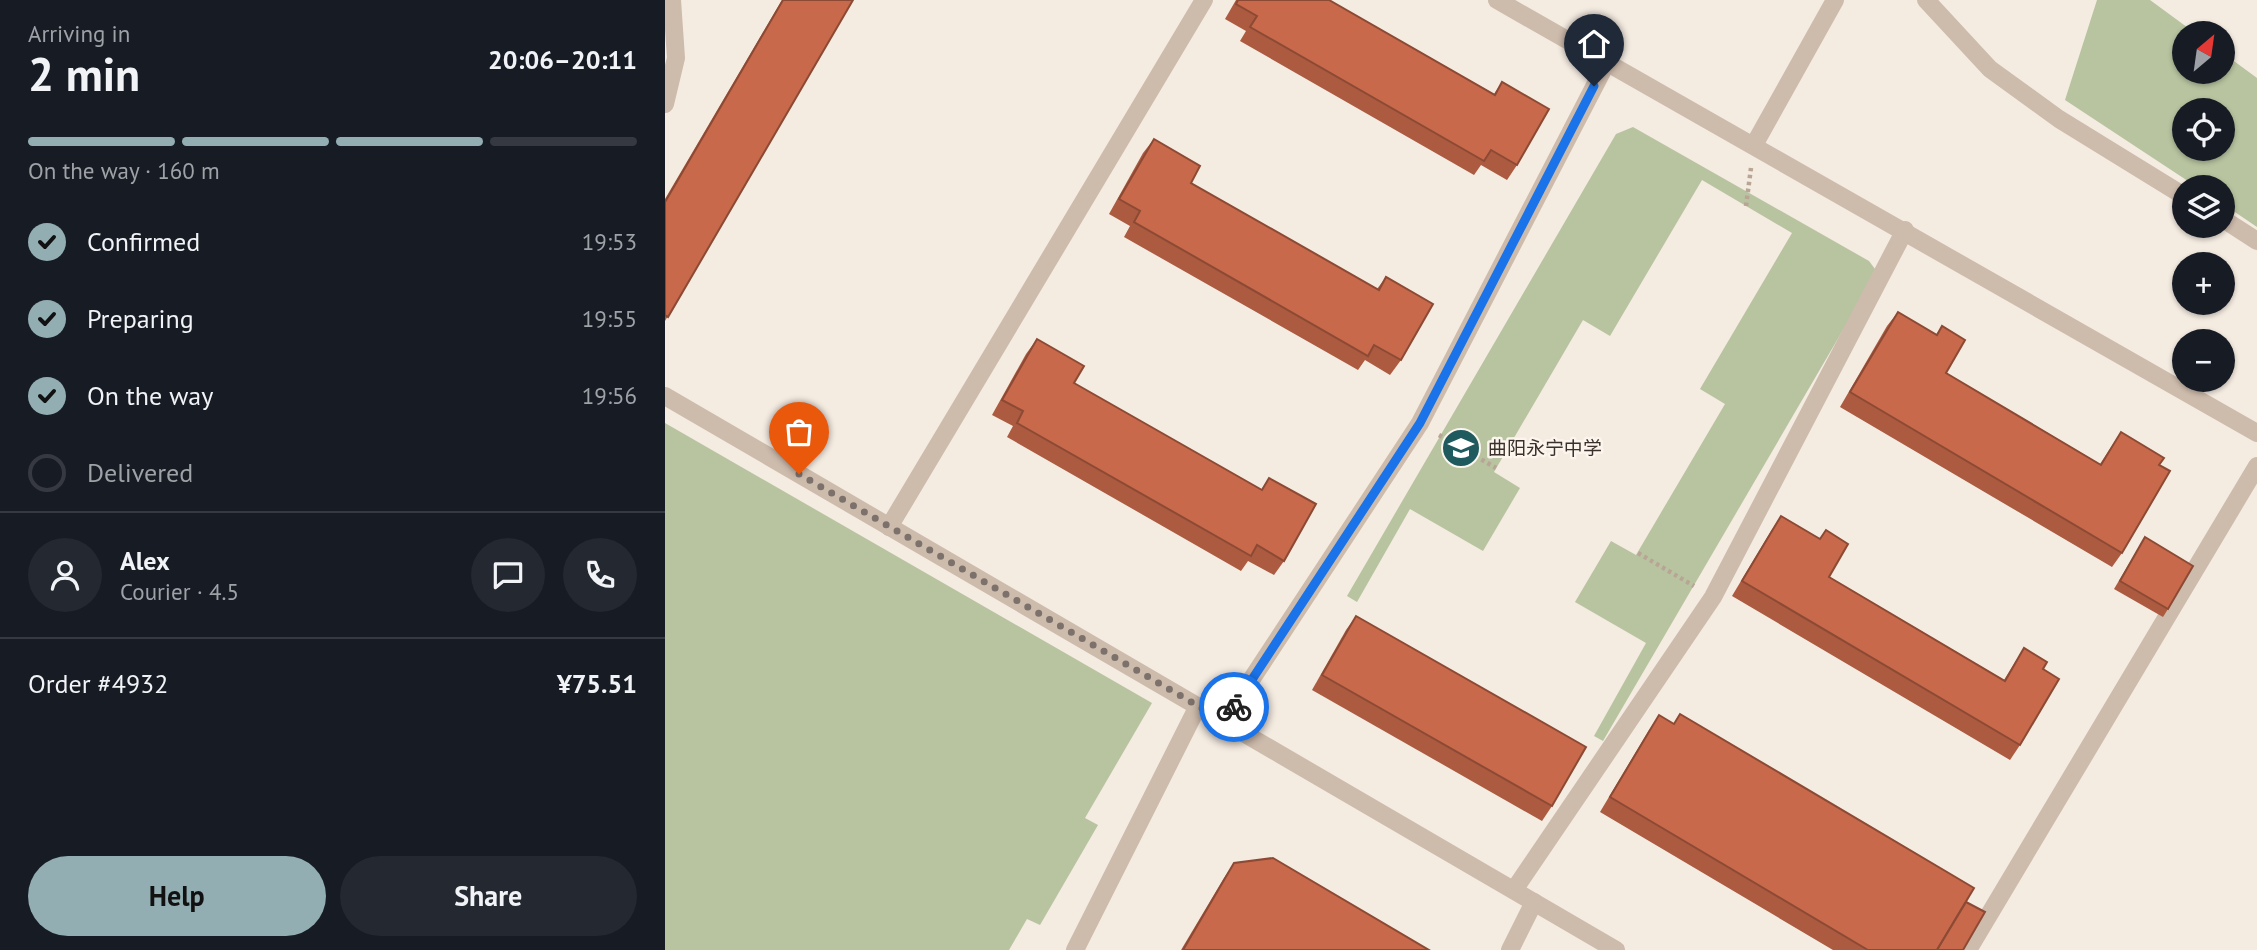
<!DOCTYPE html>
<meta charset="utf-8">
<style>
body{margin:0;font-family:"PT Sans","Noto Sans SC",sans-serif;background:#242831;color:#f1f3f6;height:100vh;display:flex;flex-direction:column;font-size:26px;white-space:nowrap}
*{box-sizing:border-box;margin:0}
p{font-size:23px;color:#9ea1a6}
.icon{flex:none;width:38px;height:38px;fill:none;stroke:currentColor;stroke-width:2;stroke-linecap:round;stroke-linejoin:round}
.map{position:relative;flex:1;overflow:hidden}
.sheet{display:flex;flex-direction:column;background:#171b24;width:665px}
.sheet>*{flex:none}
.needle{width:46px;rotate:29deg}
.controls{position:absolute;left:1507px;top:21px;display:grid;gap:14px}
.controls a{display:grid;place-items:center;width:63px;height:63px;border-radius:50%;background:#171b24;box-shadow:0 2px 5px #0004;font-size:35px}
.pin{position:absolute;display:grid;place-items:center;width:60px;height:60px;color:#fff;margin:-72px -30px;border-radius:50% 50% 50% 0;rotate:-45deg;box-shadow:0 0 7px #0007}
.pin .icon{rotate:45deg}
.courier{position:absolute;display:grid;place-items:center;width:70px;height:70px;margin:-35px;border:5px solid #1a73e8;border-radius:50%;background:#fff;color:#222;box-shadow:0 2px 9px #0007}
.headline em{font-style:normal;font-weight:800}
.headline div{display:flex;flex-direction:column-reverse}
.headline{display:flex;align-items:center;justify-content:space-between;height:119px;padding:0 28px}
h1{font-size:46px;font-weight:800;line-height:52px}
.bar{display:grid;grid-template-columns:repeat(4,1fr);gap:10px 7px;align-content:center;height:84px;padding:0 28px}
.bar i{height:9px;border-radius:5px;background:#363941}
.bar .on{background:#92aeb2}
.bar p{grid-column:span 4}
.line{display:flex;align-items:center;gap:18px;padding:0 28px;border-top:2px solid #363941}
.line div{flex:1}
.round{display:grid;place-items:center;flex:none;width:74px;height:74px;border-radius:37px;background:#242831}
ol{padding:0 28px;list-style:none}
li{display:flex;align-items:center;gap:21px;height:77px}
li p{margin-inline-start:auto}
li .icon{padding:7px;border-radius:50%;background:#92aeb2;color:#111;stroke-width:4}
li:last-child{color:#9ea1a6}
li i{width:38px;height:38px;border:4px solid #363941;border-radius:50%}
.button{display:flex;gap:14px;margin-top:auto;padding:14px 28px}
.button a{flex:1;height:80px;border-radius:42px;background:#92aeb2;color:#111;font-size:28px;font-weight:800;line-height:80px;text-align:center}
.button a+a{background:#242831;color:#f1f3f6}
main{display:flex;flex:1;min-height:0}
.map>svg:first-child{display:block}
</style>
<main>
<section class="sheet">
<div class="headline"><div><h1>2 min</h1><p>Arriving in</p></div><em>20:06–20:11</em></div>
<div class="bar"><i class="on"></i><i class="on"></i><i class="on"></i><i></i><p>On the way · 160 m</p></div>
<ol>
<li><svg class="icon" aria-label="check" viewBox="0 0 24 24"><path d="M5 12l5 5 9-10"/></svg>Confirmed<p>19:53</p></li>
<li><svg class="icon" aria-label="check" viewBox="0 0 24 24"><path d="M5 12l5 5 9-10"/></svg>Preparing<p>19:55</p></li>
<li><svg class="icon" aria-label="check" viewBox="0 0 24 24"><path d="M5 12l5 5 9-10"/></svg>On the way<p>19:56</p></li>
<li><i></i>Delivered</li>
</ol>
<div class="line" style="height:126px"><a class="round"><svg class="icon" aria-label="person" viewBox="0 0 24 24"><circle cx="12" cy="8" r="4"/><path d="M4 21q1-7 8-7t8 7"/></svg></a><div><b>Alex</b><p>Courier · 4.5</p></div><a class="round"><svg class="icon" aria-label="chat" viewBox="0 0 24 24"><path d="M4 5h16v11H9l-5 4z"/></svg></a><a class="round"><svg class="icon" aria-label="phone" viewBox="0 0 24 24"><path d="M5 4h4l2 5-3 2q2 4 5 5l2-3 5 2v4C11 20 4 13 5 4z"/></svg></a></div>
<div class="line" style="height:91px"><div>Order #4932</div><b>¥75.51</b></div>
<div class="button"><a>Help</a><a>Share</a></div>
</section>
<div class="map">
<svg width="1592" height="950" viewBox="0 0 1592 950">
<rect width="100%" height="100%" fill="#f4ebe1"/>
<!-- green -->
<g fill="#b8c4a0" fill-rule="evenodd">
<path d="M1432 0H1485L1530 33H1519V72H1558V53L1592 78V227L1558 204V187H1532L1400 100ZM1558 110V149H1519V110Z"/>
<path d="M968 127 1204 261 1210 269 1209 277 938 741 929 736 981 643 910 602 946 541 971 555 1060 404 1035 389 1127 233 1037 180 945 336 918 320 829 472 855 488 818 551 745 509 692 602 682 596 951 134Z"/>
<path d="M0 423 487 703 420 818 433 825 375 925 362 919 344 950H0Z"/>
</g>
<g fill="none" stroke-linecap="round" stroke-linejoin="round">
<!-- path -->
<g stroke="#b9a596" stroke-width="4.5" stroke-dasharray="3.5 3.5" stroke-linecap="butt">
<path d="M1081 206 1086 168"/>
<path d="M774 435 831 468"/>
<path d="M973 553 1029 586"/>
</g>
<!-- minor -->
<g stroke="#cdbbac" stroke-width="18">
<path d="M832 0 1592 433"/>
<path d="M1261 0 1325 69 1394 119 1519 196"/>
<path d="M0 104 11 58 7 0"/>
<path d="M1089 145 1170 0"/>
<path d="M1558 219 1592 241"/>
<path d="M0 396 951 950"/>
<path d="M224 527 539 0"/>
<path d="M559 721 755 423 942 62"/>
<path d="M849 890 1048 597 1240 230"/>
<path d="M410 950 533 706"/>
<path d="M845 950 869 902"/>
<path d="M1303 950 1592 466"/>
</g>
</g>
<!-- wall -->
<g fill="#ac5a40">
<path d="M117 0H188L0 321V199Z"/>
<path d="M571 0H664L829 94 837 82 852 165 842 180 816 165 809 175 575 41 581 31 560 19Z"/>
<path d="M489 139 526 183 712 289 721 277 736 360 725 375 700 360 693 370 459 237 465 226 444 214 478 153Z"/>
<path d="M1233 312 1271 335 1277 326 1281 373 1435 464 1456 432 1494 465 1457 553 1447 567 1175 407 1222 326Z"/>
<path d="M372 339 409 383 596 490 604 478 619 561 609 575 583 561 576 571 342 437 348 426 327 415 361 354Z"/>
<path d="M1116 516 1155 539 1161 530 1164 577 1339 680 1359 648 1378 669 1355 745 1345 760 1067 596 1106 531Z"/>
<path d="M1480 537 1503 609 1498 617 1449 589Z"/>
<path d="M691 616 887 806 877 821 647 690 681 630Z"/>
<path d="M1015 714 1301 902 1298 950H1168L935 812 984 730 994 715 1009 724Z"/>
<path d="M569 863 764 950H516L559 878Z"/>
</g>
<!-- building -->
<g fill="#c8694b" stroke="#8c4a34" stroke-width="2">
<path d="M118 0H188L3 317 0 315V202Z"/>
<path d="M573 0H664L830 95 837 82 884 109 852 165 826 150 819 161 585 27 592 16 571 4Z"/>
<path d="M489 139 535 166 526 183 714 290 721 277 768 304 736 360 709 345 703 356 469 222 475 211 454 199Z"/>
<path d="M1233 312 1272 335 1277 326 1300 340 1281 373 1436 465 1456 432 1499 458 1494 465 1505 471 1457 553 1185 392Z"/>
<path d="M372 339 419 366 409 383 597 490 604 478 651 504 619 561 592 545 586 556 352 423 358 411 337 400Z"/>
<path d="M1116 516 1155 539 1161 530 1183 544 1164 577 1340 681 1359 648 1382 662 1378 669 1394 679 1355 745 1077 581Z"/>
<path d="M1480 537 1528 566 1503 609 1455 581Z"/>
<path d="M691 616 921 747 887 806 657 675Z"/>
<path d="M1015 714 1309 888 1272 950H1203L945 797 994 715 1009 724Z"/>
<path d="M608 858 764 950H518L569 863Z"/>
<path d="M1301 902 1320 912 1298 950H1272Z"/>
</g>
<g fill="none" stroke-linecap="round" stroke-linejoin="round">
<!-- done -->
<path stroke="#7c716b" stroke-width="7" stroke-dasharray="0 12.6" d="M134 474 559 721 569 707"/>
<!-- route -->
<path stroke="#1a73e8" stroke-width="9" d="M569 707 755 423 929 86"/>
</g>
<!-- icons -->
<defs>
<symbol id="school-disc" viewBox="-11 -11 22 22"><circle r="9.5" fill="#1f5a5e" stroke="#fbf5ee"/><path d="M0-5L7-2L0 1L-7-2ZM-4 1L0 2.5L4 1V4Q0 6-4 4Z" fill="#fff"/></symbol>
</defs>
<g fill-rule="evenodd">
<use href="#school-disc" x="774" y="426" width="44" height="44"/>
</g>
<g text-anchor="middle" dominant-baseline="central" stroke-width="5" stroke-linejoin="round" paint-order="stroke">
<!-- poi labels -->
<g font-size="19" fill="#3b302b" stroke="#fbf5ee" text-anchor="start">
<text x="823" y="448">曲阳永宁中学</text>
</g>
</g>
</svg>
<div class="controls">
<a><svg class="needle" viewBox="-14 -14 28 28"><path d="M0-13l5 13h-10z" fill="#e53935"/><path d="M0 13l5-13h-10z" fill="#9ea1a6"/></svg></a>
<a><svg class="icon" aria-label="locate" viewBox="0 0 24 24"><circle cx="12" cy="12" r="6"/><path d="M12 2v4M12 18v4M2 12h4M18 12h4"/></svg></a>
<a><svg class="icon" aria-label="layers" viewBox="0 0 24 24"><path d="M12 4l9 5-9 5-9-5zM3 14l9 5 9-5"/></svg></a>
<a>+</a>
<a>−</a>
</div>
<div class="pin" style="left:134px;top:474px;background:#ea580c"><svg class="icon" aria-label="bag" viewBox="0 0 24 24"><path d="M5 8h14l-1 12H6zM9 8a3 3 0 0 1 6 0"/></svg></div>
<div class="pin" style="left:929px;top:86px;background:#1f2937"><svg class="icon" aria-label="home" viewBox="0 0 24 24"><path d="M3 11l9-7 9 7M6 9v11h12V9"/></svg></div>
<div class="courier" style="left:569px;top:707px"><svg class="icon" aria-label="bike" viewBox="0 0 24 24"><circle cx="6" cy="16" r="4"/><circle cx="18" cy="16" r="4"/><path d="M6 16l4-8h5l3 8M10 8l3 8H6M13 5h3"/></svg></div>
</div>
</main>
